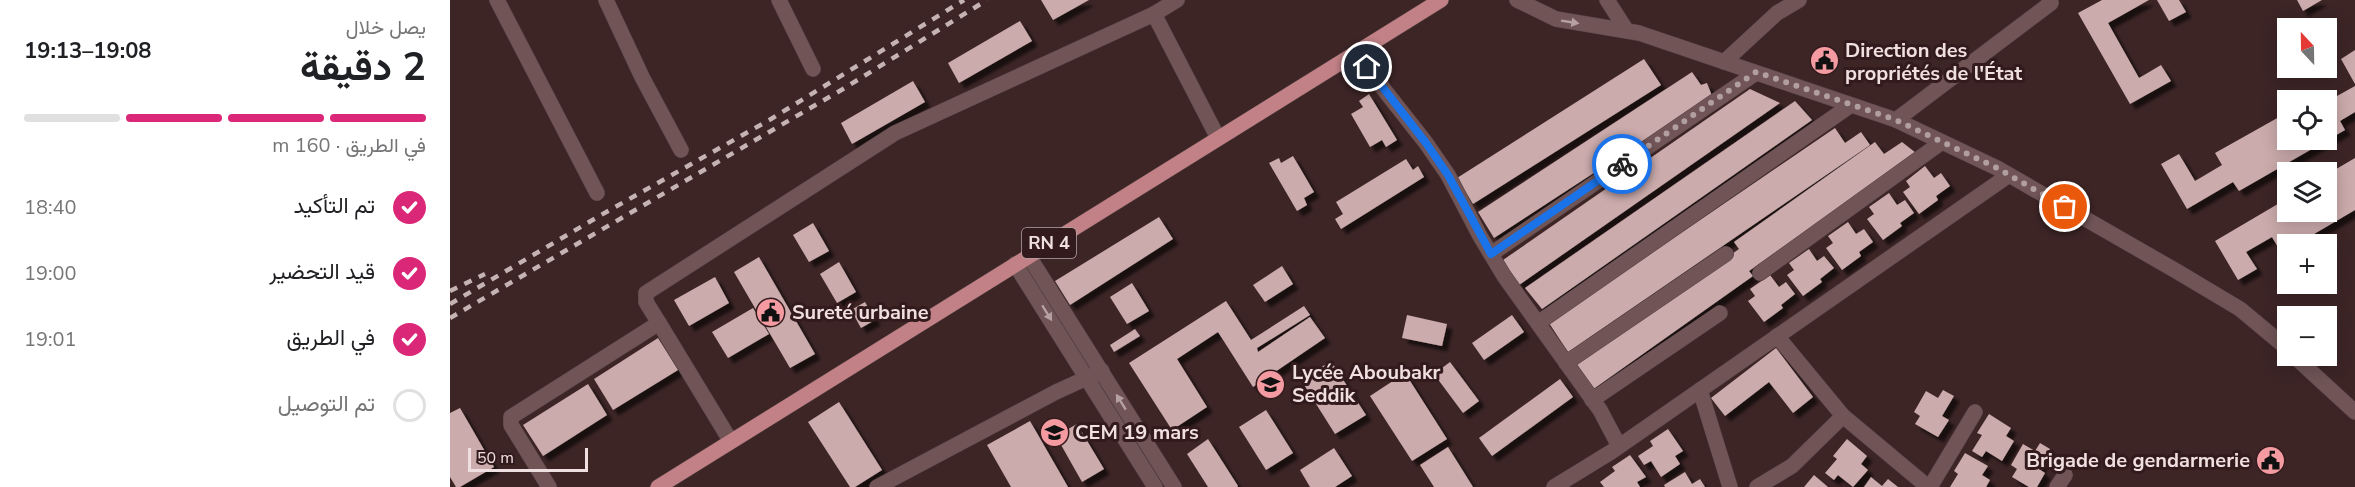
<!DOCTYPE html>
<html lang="ar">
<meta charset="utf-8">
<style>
body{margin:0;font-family:"Nunito Sans",Vazirmatn,sans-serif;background:#f6f6f6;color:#202124;direction:rtl;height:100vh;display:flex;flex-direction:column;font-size:22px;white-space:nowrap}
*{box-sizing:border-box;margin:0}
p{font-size:20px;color:#757577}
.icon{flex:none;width:33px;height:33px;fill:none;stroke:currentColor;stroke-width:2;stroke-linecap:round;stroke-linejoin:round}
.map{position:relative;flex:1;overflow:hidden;direction:ltr}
.drawer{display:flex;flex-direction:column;background:#fff;width:450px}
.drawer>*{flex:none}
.needle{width:39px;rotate:338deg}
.buttons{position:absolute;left:1827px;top:18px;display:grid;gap:12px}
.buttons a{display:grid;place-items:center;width:60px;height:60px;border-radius:0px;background:#fff;box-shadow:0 3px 15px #0003;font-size:30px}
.scale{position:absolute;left:18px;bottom:15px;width:120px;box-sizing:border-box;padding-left:6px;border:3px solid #f0dfe0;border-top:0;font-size:16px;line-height:21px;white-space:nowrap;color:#f0dfe0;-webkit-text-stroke:4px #331b1d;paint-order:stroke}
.pin{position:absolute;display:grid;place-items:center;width:51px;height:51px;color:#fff;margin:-26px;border:3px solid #fff;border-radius:50%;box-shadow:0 2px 6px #0007}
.courier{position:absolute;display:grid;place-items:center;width:60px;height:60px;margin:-30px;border:4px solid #1a73e8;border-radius:50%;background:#fff;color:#222;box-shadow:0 2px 8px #0007}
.head em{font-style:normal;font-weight:700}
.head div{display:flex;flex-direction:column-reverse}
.head{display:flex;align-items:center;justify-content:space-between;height:102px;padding:0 24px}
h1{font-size:39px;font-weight:700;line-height:45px}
.bar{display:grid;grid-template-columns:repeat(4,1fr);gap:9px 6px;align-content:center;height:72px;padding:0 24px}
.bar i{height:8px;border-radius:4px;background:#e0e0e0}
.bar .active{background:#db2777}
.bar p{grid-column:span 4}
ol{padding:0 24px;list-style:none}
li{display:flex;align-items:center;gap:18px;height:66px}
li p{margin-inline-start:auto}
li .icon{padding:6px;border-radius:50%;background:#db2777;color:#fff;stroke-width:4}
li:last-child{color:#757577}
li i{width:33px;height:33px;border:3px solid #e0e0e0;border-radius:50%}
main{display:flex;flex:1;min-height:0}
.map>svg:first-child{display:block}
</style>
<main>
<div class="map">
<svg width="1905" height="487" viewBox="0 0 1905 487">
<defs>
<filter id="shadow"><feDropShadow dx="5.5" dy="5.5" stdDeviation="1.5" flood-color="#0009"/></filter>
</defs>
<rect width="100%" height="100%" fill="#3d2526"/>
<!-- building -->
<g fill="#cbabac" filter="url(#shadow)">
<path d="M591 0H639L603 20Z"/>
<path d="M1652 0H1699L1658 23 1689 78 1711 65 1721 81 1680 104 1628 13Z"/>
<path d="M1707 0H1729L1736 12 1719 21Z"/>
<path d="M1847 0H1872L1853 11Z"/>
<path d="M570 21 582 41 509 83 498 63Z"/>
<path d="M1905 50V84L1891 59Z"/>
<path d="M1194 59 1211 85 1023 204 1007 178Z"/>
<path d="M1242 72 1251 85 1257 83 1262 96 1044 238 1028 212Z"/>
<path d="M463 81 475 102 402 144 391 123Z"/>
<path d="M1905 86V112L1890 121 1895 130 1789 191 1783 182 1737 209 1711 164 1729 154 1745 181 1772 165 1765 153 1838 112V140H1876V100H1857L1872 91 1878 101Z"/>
<path d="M1300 89 1330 103 1069 285 1053 260Z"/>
<path d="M919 94 947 140 936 147 932 140 920 147 901 114 913 107 909 101Z"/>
<path d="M1345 101 1362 120 1092 309 1075 288Z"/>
<path d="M1385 128 1395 143 1411 132 1420 145 1118 352 1099 323Z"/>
<path d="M1425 142 1434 154 1452 142 1466 153 1299 271 1303 276 1142 390 1124 365 1289 249 1284 242Z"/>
<path d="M843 156 864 192 854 198 857 205 847 211 819 163 829 158 831 163Z"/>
<path d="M1905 158V210L1847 244H1838V250L1832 254 1822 237 1796 252 1807 269 1788 280 1765 241 1838 198V212H1876V175Z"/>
<path d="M956 159 963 170 968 166 974 177 891 229 885 219 893 214 886 202Z"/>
<path d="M1475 166 1484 178 1491 173 1500 186 1486 196 1488 200 1469 214 1453 192 1460 187 1456 181Z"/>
<path d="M1439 193 1447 205 1455 200 1464 213 1450 223 1452 226 1433 240 1417 219 1424 214 1419 207Z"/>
<path d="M709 217 723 239 620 305 605 281Z"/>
<path d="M1398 222 1406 234 1414 229 1423 242 1409 252 1411 256 1392 270 1376 248 1383 243 1378 236Z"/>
<path d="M363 223 379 251 359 262 343 235Z"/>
<path d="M1359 249 1367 261 1374 256 1384 268 1370 279 1372 282 1353 296 1337 275 1344 270 1339 263Z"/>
<path d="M309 257 365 354 340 368 284 272Z"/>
<path d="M389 262 406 292 387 303 370 274Z"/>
<path d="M832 266 843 284 815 302 803 285Z"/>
<path d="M1320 275 1329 287 1336 282 1345 294 1331 305 1333 308 1314 322 1298 301 1305 296 1300 289Z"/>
<path d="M265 277 279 303 239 326 224 300Z"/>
<path d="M682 283 699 311 677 324 660 297Z"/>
<path d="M776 301 801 340 854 306 860 315 807 348 808 352 860 317 875 338 803 387 768 332 727 359 757 407 722 430 679 363Z"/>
<path d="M415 302 425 320 411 328 401 310Z"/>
<path d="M303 308 319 334 278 358 262 332Z"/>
<path d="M957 315 997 324 992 346 952 338Z"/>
<path d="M1062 315 1074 332 1034 360 1022 343Z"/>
<path d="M685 329 690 336 664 352 660 345Z"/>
<path d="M208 338 228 370 163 410 144 379Z"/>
<path d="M1326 348 1363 397 1343 413 1319 382 1275 416 1261 398Z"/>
<path d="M881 361 916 415 885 434 851 380Z"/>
<path d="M1000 362 1029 401 1013 413 984 374Z"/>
<path d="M955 373 997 439 962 461 920 396Z"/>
<path d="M1110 379 1123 397 1042 456 1029 438Z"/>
<path d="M138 384 157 415 93 456 73 425Z"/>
<path d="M1493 390 1504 396 1492 416 1499 420 1488 437 1465 424 1470 416 1464 412 1476 391 1488 398Z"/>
<path d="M389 402 432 470 405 487H400L358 422Z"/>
<path d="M10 408 44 467 10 487H6L0 477V413Z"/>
<path d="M816 410 843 453 816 470 789 427Z"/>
<path d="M1539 414 1561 428 1556 436 1564 441 1552 461 1536 451 1532 457 1522 451 1532 435 1527 433Z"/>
<path d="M580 421 618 487H561L537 445Z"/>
<path d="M627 424 654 469 632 482 606 436Z"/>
<path d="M1218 429 1233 451 1225 456 1230 464 1211 477 1201 461 1194 465 1188 456 1203 446 1200 441Z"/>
<path d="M758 439 788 486 787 487H758L737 454Z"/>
<path d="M1397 439 1417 456 1411 464 1418 470 1403 487 1388 475 1384 480 1375 473 1387 459 1383 456Z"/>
<path d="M1590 443 1600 449 1589 469 1595 473 1587 487H1579L1562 477 1567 469 1561 465 1573 444 1585 451Z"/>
<path d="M998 447 1023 487H984L970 465Z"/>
<path d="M884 448 902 476 885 487H860L850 470Z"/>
<path d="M1515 453 1538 466 1532 475 1540 480 1536 487H1500L1508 474 1504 471Z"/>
<path d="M1180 455 1196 477 1187 482 1190 487H1154L1150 482 1165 471 1162 467Z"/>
<path d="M1235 472 1242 484 1250 479 1255 487H1215L1214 485Z"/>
<path d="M1364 475 1378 487H1354Z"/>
<path d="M1421 477 1432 486 1438 479 1448 487H1414Z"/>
</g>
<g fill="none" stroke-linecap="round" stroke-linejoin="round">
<defs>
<g id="minor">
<path d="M47 0 147 193"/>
<path d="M156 0 192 77 231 150"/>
<path d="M329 0 363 69"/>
<path d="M1067 0 1106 19 1189 33 1446 120 1547 168 1728 272 1790 309 1838 349"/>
<path d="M1157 0 1177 31"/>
<path d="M704 14 768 138"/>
<path d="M906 54 976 143 998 175 1030 236 1054 276 1150 410 1169 446"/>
<path d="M1274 62 1327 13 1349 0"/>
<path d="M1446 120 1601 3 1599 0"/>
<path d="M1041 254 1306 73"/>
<path d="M1310 273 1492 142"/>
<path d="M209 323 280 440"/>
<path d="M1088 323 1401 105"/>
<path d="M1327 336 1393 416 1478 487"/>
<path d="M1844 356 1905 412"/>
<path d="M1116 363 1276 254"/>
<path d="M1250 390 1280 487"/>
<path d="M1142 400 1270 313"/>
<path d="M99 487 61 425V417L209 323 196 302V293L445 133 704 14 727 0"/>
<path d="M427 487 606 392 652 371"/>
<path d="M1104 487 1161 452 1559 175"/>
<path d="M1307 487 1342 466 1393 416"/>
<path d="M1480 487 1525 412"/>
<path d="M1607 487 1615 475"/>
</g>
<g id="tertiary">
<path d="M578 255 724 487"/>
<path d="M565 264 705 487"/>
</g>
<path id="primary" d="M208 487 991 0"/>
</defs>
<!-- minor casing -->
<use href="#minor" stroke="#584445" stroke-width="16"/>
<!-- tertiary casing -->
<use href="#tertiary" stroke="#584445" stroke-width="16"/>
<!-- primary casing -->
<use href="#primary" stroke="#584445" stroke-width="16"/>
<!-- minor -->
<use href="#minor" stroke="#705456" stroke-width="15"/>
<!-- tertiary -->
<use href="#tertiary" stroke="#705456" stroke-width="15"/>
<!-- primary -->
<use href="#primary" stroke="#c18186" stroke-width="15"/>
<!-- rail -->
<g stroke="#c5b2b3" stroke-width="4.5" stroke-dasharray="8 8" stroke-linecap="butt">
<path d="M0 291 35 274"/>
<path d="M0 304 151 215 321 119 514 0"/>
<path d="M0 318 393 89 537 0"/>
</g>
</g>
<!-- one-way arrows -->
<defs><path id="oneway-solid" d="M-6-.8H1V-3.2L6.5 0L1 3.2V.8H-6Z" transform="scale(1.5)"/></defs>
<g fill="#b6a0a2">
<use href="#oneway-solid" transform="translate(1120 22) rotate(9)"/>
<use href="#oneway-solid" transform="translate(597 313) rotate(58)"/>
<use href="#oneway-solid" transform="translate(671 402) rotate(-122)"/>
</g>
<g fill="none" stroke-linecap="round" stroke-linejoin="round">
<!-- done -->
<path stroke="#b19e9f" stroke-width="6" stroke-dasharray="0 10.8" d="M1172 164 1306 72 1446 120 1547 168 1615 207"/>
<!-- route -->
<path stroke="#1a73e8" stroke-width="8" d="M917 67 976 143 998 175 1041 254 1172 164"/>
</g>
<!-- icons -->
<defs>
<symbol id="civic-disc" viewBox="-11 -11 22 22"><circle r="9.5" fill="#f49aa1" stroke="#331b1d"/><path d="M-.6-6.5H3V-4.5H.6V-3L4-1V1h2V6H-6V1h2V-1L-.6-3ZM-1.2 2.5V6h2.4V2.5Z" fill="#111"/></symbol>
<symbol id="school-disc" viewBox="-11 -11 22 22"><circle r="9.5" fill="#f49aa1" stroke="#331b1d"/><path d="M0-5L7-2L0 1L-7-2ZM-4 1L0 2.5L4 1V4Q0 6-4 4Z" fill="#111"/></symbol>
</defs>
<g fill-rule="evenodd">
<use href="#civic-disc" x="1358" y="44" width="33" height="33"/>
<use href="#civic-disc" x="304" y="296" width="33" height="33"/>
<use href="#school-disc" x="804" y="368" width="33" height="33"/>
<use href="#school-disc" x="588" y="416" width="33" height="33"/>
<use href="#civic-disc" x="1804" y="444" width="33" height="33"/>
</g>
<g text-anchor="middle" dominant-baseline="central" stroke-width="6" stroke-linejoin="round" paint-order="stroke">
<!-- shield labels -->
<rect fill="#331b1d" stroke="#b7a4a6" stroke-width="1.5" x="572" y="228" width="54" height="30" rx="4.5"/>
<g font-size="18" font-weight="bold" fill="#f0dfe0">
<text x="599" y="243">RN 4</text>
</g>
<!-- poi labels -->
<g font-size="20" font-weight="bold" fill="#f0dfe0" stroke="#331b1d" text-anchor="start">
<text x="1395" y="50">Direction des<tspan x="1395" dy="23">propriétés de l'État</tspan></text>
<text x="342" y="312">Sureté urbaine</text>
<text x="842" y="372">Lycée Aboubakr<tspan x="842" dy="23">Seddik</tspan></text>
<text x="625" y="432">CEM 19 mars</text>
<text x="1800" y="460" text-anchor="end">Brigade de gendarmerie</text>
</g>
</g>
</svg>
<div class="buttons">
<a><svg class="needle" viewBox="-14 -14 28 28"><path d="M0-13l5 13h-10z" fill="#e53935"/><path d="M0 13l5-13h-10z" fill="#757577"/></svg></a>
<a><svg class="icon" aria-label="locate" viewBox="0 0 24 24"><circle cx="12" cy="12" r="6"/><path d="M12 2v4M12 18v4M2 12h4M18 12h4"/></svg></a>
<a><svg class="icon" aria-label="layers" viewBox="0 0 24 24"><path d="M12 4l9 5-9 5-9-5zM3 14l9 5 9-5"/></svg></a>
<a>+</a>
<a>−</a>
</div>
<div class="scale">50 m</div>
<div class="pin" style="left:1615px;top:207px;background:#ea580c"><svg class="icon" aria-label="bag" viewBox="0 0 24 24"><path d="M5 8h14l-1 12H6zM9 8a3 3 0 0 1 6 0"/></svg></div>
<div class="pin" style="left:917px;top:67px;background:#1f2937"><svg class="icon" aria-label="home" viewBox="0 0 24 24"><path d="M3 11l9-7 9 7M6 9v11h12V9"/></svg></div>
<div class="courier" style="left:1172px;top:164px"><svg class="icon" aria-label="bike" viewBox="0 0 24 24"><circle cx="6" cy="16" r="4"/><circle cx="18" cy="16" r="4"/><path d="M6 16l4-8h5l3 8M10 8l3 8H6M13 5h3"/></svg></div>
</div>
<section class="drawer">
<div class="head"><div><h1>2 دقيقة</h1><p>يصل خلال</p></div><em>19:08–19:13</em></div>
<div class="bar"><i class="active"></i><i class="active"></i><i class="active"></i><i></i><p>في الطريق · 160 m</p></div>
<ol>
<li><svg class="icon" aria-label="check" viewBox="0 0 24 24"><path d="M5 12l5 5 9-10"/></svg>تم التأكيد<p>18:40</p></li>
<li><svg class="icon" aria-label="check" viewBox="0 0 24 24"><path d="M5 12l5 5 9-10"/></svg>قيد التحضير<p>19:00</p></li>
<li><svg class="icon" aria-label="check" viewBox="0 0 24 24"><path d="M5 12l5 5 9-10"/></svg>في الطريق<p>19:01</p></li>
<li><i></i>تم التوصيل</li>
</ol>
</section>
</main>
